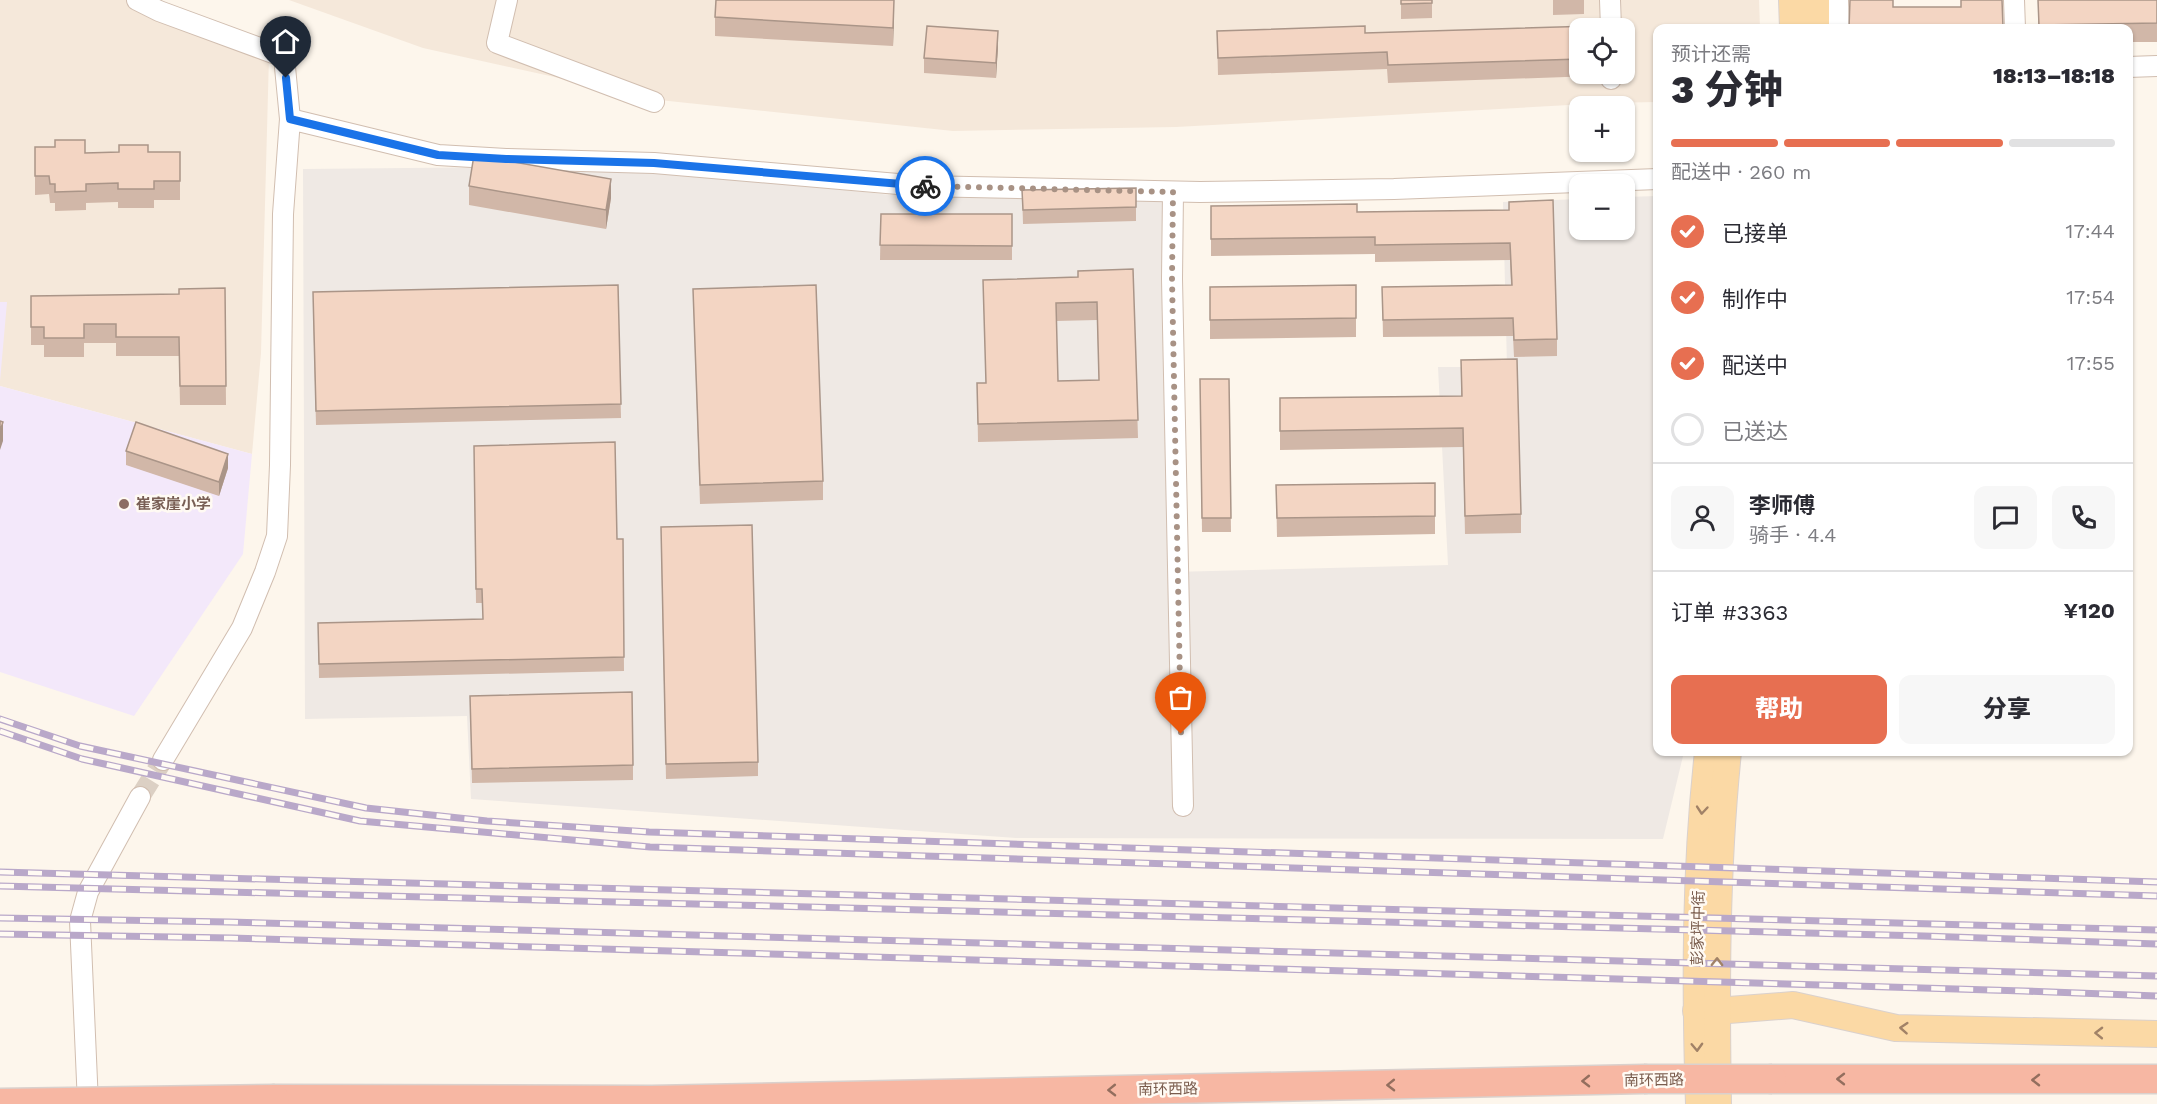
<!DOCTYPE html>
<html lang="zh">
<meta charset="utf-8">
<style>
body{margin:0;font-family:"Work Sans","Noto Sans SC",sans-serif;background:#f7f7f7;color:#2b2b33;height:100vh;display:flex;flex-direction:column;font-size:22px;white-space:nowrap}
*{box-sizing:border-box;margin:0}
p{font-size:20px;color:#7c7c81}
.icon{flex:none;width:33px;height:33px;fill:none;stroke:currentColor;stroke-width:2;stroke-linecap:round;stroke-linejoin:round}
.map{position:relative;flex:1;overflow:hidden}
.details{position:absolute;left:1653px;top:24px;width:480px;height:732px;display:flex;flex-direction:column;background:#fff;border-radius:12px;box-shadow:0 2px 4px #0004}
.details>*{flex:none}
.controls{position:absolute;left:1569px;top:18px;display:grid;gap:12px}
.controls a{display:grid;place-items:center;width:66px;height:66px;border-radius:12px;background:#fff;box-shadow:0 2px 4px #0004;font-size:30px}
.pin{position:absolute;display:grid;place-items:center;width:51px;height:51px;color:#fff;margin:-62px -26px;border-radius:50% 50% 50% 0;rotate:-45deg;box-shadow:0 0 6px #0007}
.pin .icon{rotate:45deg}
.courier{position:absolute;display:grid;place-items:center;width:60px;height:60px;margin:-30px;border:4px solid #1a73e8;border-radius:50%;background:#fff;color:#222;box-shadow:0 2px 8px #0007}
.head em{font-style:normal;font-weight:800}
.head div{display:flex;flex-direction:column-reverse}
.head{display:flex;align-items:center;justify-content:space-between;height:102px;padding:0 18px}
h1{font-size:39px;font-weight:800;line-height:45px}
.bar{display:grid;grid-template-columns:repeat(4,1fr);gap:9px 6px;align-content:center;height:72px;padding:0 18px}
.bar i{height:8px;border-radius:4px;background:#e1e1e2}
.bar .on{background:#e76f51}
.bar p{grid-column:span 4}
.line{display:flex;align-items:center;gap:15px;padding:0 18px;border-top:2px solid #e1e1e2}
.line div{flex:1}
.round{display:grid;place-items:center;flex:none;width:63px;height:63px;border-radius:12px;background:#f7f7f7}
ol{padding:0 18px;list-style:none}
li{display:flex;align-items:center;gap:18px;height:66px}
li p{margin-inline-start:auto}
li .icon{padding:6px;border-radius:50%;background:#e76f51;color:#fff;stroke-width:4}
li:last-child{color:#7c7c81}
li i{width:33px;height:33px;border:3px solid #e1e1e2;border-radius:50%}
.primary-button{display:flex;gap:12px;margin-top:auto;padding:12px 18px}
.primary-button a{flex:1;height:69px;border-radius:12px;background:#e76f51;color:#fff;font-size:24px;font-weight:800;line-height:69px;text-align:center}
.primary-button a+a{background:#f7f7f7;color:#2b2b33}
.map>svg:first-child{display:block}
</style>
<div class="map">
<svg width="2157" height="1104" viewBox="0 0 2157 1104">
<rect width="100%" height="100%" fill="#fdf6ec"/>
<!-- residential -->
<g fill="#f5e8da" fill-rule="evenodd">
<path d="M0 0H134L269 56 261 353 252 454 0 386Z"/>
<path d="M289 0H1759L1760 28H1658L1657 102 1605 103 1176 127 953 131 659 100 423 48ZM1580 28H1624V74H1580Z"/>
</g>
<!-- industrial -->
<path fill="#efe9e4" d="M624 166 891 195H1162L1172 572 1448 565 1438 367H1507L1503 202 1579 199 1580 230H1624L1625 197 1657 196 1658 752H1684L1663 839 1016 838 471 799 467 716 305 719 303 169Z"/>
<!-- education -->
<g fill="#f3e8fa">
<path d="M0 302H7L0 381Z"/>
<path d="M0 386 252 454 243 554 134 716 0 672Z"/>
</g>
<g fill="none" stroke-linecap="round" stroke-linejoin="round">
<!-- minor-tunnel -->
<path stroke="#dcd0c4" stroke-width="20" stroke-dasharray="20 10" stroke-linecap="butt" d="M140 797 163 760"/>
<defs>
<g id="minor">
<path d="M137 0 159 11 284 57 290 119"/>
<path d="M507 0 497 43 654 102"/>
<path d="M1610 0 1611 28"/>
<path d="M1838 0 1839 28"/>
<path d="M2014 0 2015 28"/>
<path d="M2128 67 2157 66"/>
<path d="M1611 74V79"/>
<path d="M1173 192 1172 279 1183 806"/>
<path d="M163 760 242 628 265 572 277 536 280 465 283 214 290 119 438 155 506 159 654 163 921 186 1200 192 1394 189 1658 179"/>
<path d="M88 1104 80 921 88 892 140 797"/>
</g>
<g id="major">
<path d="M1792 0 1793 28"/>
<path d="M1816 0V28"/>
<path d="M1696 1011H1716L1793 1005 1896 1028 2157 1034"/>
<path d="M1699 1104C1695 986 1695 869 1708 752"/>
<path d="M1718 1104C1716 986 1716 869 1728 752"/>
</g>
<g id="highway">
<path d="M1772 1079H2157"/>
<path d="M275 1099 652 1100 1644 1079"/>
</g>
</defs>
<!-- minor casing -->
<use href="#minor" stroke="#d1beb0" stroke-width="22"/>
<!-- major casing -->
<use href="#major" stroke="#dad1cd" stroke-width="28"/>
<!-- highway casing -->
<use href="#highway" stroke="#dad1cd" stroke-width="31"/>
<!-- minor -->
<use href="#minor" stroke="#fff" stroke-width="20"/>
<!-- major -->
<use href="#major" stroke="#fbd9a5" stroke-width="26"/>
<!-- highway -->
<use href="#highway" stroke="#f7b7a3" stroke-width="28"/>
<defs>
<g id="rail">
<path d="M0 719 80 746 366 808 487 821 649 832 2157 882"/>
<path d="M0 731 82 759 360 821 650 847 2157 896"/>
<path d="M0 872 2157 930"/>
<path d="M0 886 1924 936 2157 944"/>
<path d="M0 918 229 922 2157 976"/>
<path d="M0 934 231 938 2024 991 2157 996"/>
</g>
</defs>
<!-- rail casing -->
<use href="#rail" stroke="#b9a8c9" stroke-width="7"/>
<!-- rail -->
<use href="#rail" stroke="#fffaf3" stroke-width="4.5" stroke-dasharray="14" stroke-linecap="butt"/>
<defs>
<g id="highway-bridge">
<path d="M1644 1079H1772"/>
<path d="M0 1103 275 1099"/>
</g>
</defs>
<!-- highway-bridge casing -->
<use href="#highway-bridge" stroke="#dad1cd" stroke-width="31" stroke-linecap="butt"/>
<!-- highway-bridge -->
<use href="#highway-bridge" stroke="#f7b7a3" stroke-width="28"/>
</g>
<!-- wall -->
<g fill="#d1b7a8" fill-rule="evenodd">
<path d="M1401 0H1432V18L1401 19Z"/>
<path d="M1553 0H1584V14L1553 15Z"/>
<path d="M2038 0H2157V42H2128V28H2038Z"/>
<path d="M894 16 893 46 715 36V17Z"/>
<path d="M1580 28V74H1594V76L1388 83 1387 69 1218 75 1217 31 1365 33Z"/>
<path d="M998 46 996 78 924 73V58Z"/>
<path d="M35 147 85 153 180 152V200H154V208H118V202L86 203V210L55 211V203H50L49 194 35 195Z"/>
<path d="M469 186 611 198 606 229 469 205Z"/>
<path d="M1136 188V221L1023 224 1022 190Z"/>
<path d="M1211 206 1357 212 1509 210 1557 339V356L1514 357 1513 336 1383 337 1382 287 1511 285 1510 260 1375 262V254L1211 256Z"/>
<path d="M881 214H1012V260H880Z"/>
<path d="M1133 269 1138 438 978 442 977 383H986L983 280 1078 277ZM1097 320 1099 380 1058 381 1056 321Z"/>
<path d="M618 285 621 418 316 425 313 307Z"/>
<path d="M1356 285V337L1210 339V287Z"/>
<path d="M225 288 226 405H180L179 356H116V343H84V357H44V345H31V296L179 294Z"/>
<path d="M693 289 823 481V500L700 504Z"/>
<path d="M1461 360 1521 514V533L1465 534 1463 447 1280 450V398L1461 396Z"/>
<path d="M1200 379H1229L1231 532H1202Z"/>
<path d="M474 446 617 539H623L624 671 319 678 318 623 483 619 482 603H476Z"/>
<path d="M126 451 228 468 219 496 126 465Z"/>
<path d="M1435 483V534L1277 537 1276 485Z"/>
<path d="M661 542 758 762V776L666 779Z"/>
<path d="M470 696 633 765V780L472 783Z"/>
</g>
<!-- shaded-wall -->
<g fill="#aa9588">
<path d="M894 0V16L893 46V28Z"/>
<path d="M998 31V46L996 78V63Z"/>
<path d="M611 179V198L606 229V210Z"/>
<path d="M3 422V441L0 450V431Z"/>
<path d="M228 454V468L219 496V482Z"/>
</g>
<!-- building -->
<g fill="#f3d5c3" stroke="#aa9588" stroke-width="1.5" fill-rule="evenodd">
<path d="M716 0H894L893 28 715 17Z"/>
<path d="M1401 0H1432V3L1401 4Z"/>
<path d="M1850 0H1893V7H1961V0H2002L2003 28H1849Z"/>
<path d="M2038 0H2157V23L2039 25Z"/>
<path d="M927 26 998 31 996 63 924 58Z"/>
<path d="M1365 26V33L1593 26 1594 28H1580V59L1388 65 1387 52 1218 58 1217 31Z"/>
<path d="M55 140H85V153L119 152V145H148V152H180V181H154V189H118V183L86 184V191L55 192V184H50L49 176H35V147H55Z"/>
<path d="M474 155 611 179 606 210 469 186Z"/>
<path d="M1136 188V207L1023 210 1022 190Z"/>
<path d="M1553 200 1557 339 1514 340 1513 318 1383 320 1382 287 1512 285 1510 243 1375 245V237L1211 239V206L1357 204V212L1509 210V202Z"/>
<path d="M881 214H1012V246L880 245Z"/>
<path d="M1133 269 1138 420 978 424 977 383H986L983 280 1078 277V271ZM1097 302 1099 380 1058 381 1056 303Z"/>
<path d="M618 285 621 404 316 411 313 292Z"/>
<path d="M816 285 823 481 700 485 693 289Z"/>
<path d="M1356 285V318L1210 320V287Z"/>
<path d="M225 288 226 386H180L179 337H116V324H84V338H44V327H31V296L179 294V289Z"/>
<path d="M1517 359 1521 514 1465 516 1463 428 1280 431V398L1462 396 1461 360Z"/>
<path d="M1200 379H1229L1231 518H1202Z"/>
<path d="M0 421 3 422 0 431Z"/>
<path d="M136 422 228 454 219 482 126 451Z"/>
<path d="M615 442 617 539H623L624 657 319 664 318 623 483 619 482 589H476L474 446Z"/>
<path d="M1435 483V516L1277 518 1276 485Z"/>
<path d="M752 525 758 762 666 764 661 527Z"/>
<path d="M632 692 633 765 472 769 470 696Z"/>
</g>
<!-- one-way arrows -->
<defs><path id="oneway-chevron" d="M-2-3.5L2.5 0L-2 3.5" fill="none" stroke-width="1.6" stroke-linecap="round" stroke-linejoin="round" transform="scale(1.5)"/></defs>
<g stroke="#a18267">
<use href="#oneway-chevron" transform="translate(1702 810) rotate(95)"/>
<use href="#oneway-chevron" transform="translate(1717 962) rotate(-89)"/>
<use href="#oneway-chevron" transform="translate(1904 1028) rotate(-176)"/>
<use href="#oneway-chevron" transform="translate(2099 1033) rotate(-179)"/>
<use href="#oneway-chevron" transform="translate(1697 1047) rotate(88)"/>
</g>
<g stroke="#936e5e">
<use href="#oneway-chevron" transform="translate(1841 1079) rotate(-180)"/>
<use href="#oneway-chevron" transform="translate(2036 1080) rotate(-180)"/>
<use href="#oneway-chevron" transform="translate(1586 1081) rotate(179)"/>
<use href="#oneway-chevron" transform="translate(1391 1085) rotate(179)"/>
<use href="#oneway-chevron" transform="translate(1112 1090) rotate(179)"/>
</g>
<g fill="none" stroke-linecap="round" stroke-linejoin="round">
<!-- done -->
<path stroke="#a89285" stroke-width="6" stroke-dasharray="0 10.8" d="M925 186 1173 192 1172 279 1181 734"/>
<!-- route -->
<path stroke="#1a73e8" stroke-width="8" d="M286 78 290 119 438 155 506 159 654 163 925 186"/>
</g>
<!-- markers -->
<circle fill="#8d6e63" stroke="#fffaf3" stroke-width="2" cx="124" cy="504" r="6"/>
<g text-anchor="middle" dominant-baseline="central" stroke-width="5" stroke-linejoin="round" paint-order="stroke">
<!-- education labels -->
<g font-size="15" font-weight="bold" fill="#785e54" stroke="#fffaf3" text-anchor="start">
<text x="136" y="504">崔家崖小学</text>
</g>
<!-- street labels -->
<g font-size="15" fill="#7a5c4d" stroke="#fffaf3">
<text transform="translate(1698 928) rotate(-89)">彭家坪中街</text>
<text transform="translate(1654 1080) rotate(-1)">南环西路</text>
<text transform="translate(1168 1089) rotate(-1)">南环西路</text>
</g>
</g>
</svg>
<div class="controls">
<a><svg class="icon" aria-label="locate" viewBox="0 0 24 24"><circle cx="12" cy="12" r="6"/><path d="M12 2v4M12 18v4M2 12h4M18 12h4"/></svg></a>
<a>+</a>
<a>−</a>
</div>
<div class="pin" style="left:1181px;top:734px;background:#ea580c"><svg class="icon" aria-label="bag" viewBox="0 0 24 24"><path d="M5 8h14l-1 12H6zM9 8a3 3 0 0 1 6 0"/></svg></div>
<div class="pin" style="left:286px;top:78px;background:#1f2937"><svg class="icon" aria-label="home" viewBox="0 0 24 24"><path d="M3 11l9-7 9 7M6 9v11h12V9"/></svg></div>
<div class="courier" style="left:925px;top:186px"><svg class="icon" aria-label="bike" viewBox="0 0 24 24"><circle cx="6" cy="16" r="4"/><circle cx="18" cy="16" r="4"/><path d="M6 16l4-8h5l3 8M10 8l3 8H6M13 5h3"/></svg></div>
<section class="details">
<div class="head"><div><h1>3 分钟</h1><p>预计还需</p></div><em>18:13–18:18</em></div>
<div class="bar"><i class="on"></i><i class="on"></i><i class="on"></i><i></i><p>配送中 · 260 m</p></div>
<ol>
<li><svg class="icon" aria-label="check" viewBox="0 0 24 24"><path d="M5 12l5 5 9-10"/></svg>已接单<p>17:44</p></li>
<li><svg class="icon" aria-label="check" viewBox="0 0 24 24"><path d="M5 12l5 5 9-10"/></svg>制作中<p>17:54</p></li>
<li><svg class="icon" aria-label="check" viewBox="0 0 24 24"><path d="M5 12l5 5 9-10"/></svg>配送中<p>17:55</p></li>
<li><i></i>已送达</li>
</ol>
<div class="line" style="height:108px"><a class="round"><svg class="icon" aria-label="person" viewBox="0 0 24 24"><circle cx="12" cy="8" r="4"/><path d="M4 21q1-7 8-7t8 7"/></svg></a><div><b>李师傅</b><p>骑手 · 4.4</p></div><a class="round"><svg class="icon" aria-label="chat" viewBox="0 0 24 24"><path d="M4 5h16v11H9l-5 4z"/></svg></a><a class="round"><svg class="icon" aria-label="phone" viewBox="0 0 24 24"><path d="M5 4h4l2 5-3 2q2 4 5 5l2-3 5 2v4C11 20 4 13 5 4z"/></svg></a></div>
<div class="line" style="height:78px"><div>订单 #3363</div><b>¥120</b></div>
<div class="primary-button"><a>帮助</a><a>分享</a></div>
</section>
</div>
